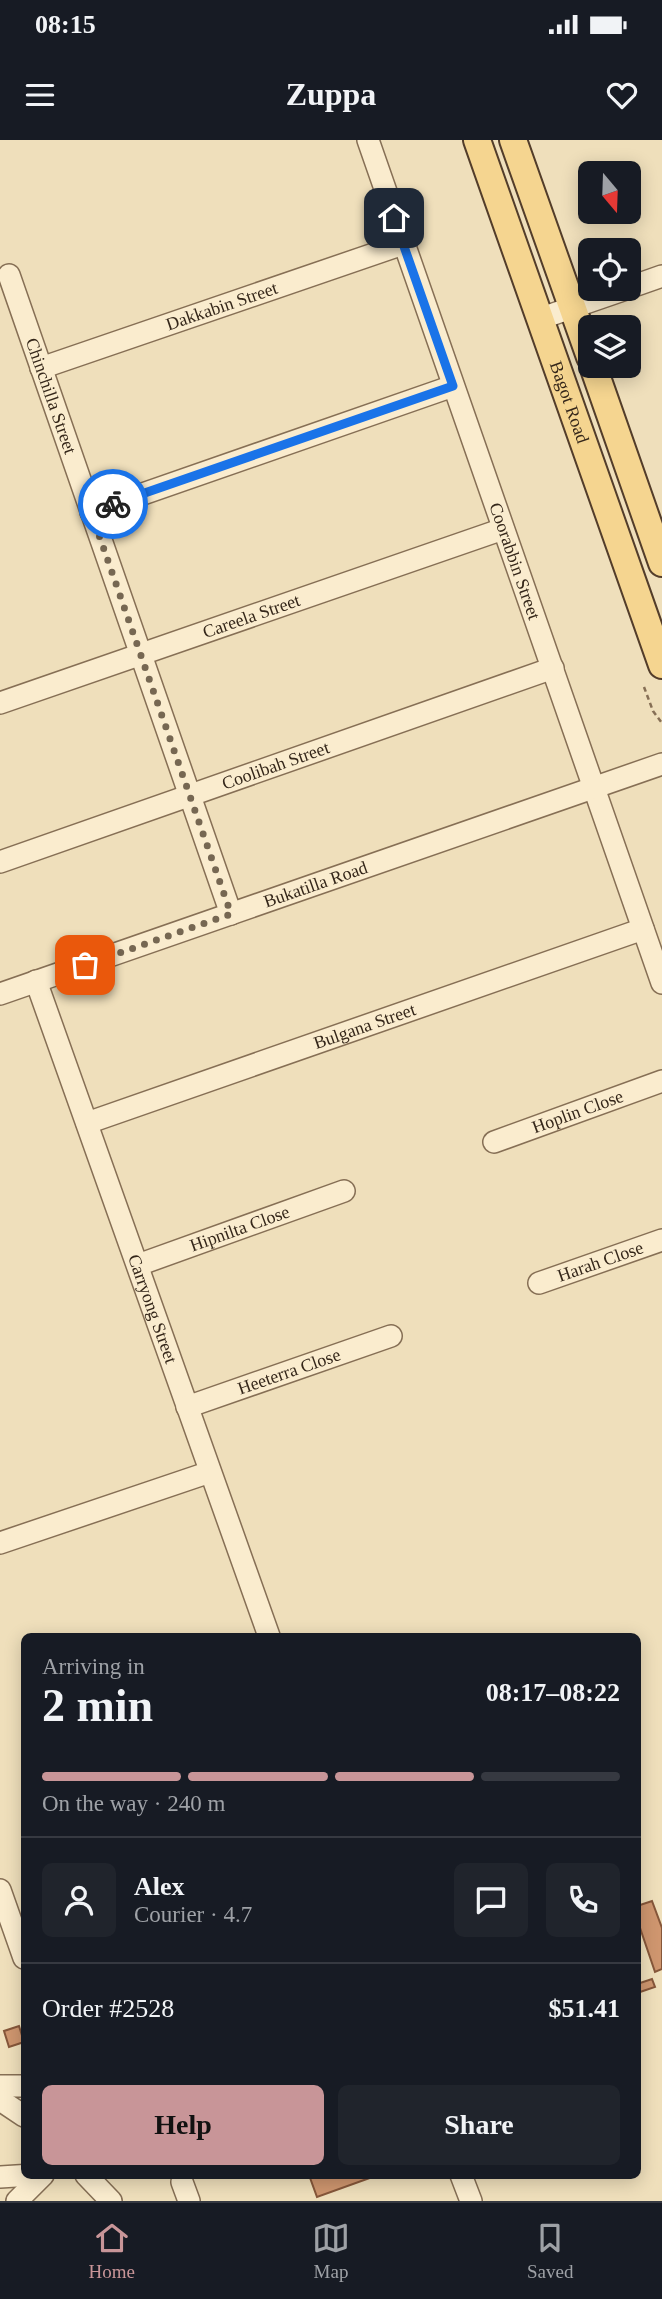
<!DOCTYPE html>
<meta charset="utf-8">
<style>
body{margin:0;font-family:Georgia,serif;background:#20242c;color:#f1f3f6;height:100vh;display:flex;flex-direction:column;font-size:26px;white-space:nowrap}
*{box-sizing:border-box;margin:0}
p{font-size:23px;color:#9ea1a6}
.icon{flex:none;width:38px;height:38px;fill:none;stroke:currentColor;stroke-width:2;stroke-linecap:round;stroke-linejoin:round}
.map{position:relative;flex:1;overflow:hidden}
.side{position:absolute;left:21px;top:1493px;width:620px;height:546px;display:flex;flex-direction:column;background:#171b24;border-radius:10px;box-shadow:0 4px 18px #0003}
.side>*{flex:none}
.needle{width:46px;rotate:161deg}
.controls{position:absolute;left:578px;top:21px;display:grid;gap:14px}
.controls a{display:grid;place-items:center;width:63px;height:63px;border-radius:10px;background:#171b24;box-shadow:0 4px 18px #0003;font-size:35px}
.pin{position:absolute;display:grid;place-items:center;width:60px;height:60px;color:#fff;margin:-30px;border-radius:14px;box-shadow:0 4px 10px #0006}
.courier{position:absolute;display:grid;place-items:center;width:70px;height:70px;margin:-35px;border:5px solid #1a73e8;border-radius:50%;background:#fff;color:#222;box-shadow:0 2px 9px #0007}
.summary em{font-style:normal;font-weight:800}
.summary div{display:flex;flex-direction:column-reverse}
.summary{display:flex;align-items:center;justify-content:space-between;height:119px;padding:0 21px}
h1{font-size:46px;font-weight:800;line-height:52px}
.bar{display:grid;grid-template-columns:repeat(4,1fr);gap:10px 7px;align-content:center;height:84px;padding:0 21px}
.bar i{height:9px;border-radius:5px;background:#363941}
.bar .current{background:#c89598}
.bar p{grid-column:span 4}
.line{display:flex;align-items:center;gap:18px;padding:0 21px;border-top:2px solid #363941}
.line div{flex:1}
.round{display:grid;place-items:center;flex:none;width:74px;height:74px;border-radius:10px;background:#20242c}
.button{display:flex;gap:14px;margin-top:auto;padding:14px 21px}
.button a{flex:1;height:80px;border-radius:10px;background:#c89598;color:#111;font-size:28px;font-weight:800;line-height:80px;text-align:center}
.button a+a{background:#20242c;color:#f1f3f6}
.status{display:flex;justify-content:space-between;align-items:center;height:49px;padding:0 35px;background:#171b24;direction:ltr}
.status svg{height:19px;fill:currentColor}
header{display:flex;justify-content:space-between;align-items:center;height:91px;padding:0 21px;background:#171b24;font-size:32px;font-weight:800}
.tabs{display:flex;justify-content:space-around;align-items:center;height:98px;border-top:2px solid #363941;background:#171b24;font-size:19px;color:#9ea1a6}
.tabs a{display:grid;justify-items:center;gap:4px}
.tabs .current{color:#c89598}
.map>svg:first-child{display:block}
</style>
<div class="status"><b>08:15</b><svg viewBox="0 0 49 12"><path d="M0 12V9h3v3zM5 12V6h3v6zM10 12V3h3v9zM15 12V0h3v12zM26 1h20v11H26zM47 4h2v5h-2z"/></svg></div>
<header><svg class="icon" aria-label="menu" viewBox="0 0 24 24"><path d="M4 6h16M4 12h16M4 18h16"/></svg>Zuppa<svg class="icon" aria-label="heart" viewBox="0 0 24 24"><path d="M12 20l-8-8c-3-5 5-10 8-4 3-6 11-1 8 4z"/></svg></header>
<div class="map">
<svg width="662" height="2061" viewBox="0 0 662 2061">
<rect width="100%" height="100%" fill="#efdfbb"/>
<!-- building -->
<g fill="#cf966f" stroke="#86573a" stroke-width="2">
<path d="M652 1761 662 1788V1829L655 1832 637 1779V1766Z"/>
<path d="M652 1839 655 1847 637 1853V1844Z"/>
<path d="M19 1886 24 1902 9 1907 4 1891Z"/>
<path d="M309 2035H378L317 2057Z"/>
</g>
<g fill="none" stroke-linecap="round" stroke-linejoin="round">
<defs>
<g id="minor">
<path id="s1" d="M368 0 662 843"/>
<path id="s2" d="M9 135 231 774"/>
<path d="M628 148 662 136"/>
<path d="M539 179 626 149"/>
<path id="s3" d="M41 228 403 104"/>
<path d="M91 372 453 246"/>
<path id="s4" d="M0 563 503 389"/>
<path id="s5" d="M0 722 553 528"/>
<path id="s6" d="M36 841 269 1496"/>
<path id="s7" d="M0 854 662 624"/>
<path id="s8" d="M87 983 643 789"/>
<path id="s9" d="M494 1002 662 941"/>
<path id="s10" d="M138 1125 344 1051"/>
<path id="s11" d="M539 1143 662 1100"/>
<path id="s12" d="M187 1267 391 1196"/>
<path d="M0 1403 210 1332"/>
<path d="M0 1750 24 1818"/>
<path d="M0 1946H24"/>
<path d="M0 1960 24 1976"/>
<path d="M86 2035 111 2061"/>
<path d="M461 2035 471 2061"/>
<path d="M0 2037 32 2035"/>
<path d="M182 2042 189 2061"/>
<path d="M17 2061 43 2035"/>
</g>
<g id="major">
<path id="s13" d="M477 0 662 525"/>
<path d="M513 0 590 217"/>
<path d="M593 226 662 423"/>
</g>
</defs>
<!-- minor casing -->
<use href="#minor" stroke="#866f55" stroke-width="24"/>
<!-- major casing -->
<use href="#major" stroke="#533d2a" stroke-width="30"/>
<!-- path -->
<path stroke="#866f55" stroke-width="2.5" stroke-dasharray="5 3.5" stroke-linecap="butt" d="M644 547 653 571 662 583"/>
<!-- minor -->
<use href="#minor" stroke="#faecce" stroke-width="21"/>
<!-- major -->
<use href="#major" stroke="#f5d590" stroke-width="26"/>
</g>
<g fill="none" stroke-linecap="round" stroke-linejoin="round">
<!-- done -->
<path stroke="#766752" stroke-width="7" stroke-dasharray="0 12.6" d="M85 825 231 774 91 372 113 364"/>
<!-- route -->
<path stroke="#1a73e8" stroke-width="9" d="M113 364 453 246 394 78"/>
</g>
<g text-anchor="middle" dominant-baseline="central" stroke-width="5" stroke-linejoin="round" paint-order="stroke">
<!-- street labels -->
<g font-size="18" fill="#35271a" stroke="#f6e9cb">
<text stroke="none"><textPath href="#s3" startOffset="191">Dakkabin Street</textPath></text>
<text stroke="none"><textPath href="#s2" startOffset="128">Chinchilla Street</textPath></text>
<text stroke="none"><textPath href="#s13" startOffset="278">Bagot Road</textPath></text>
<text stroke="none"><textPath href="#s1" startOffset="446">Coorabbin Street</textPath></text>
<text stroke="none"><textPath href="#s4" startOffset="266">Careela Street</textPath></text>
<text stroke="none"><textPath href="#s5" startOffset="292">Coolibah Street</textPath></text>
<text stroke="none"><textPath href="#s7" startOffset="334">Bukatilla Road</textPath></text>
<text stroke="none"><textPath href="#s8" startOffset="294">Bulgana Street</textPath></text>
<text stroke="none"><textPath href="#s9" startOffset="89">Hoplin Close</textPath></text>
<text stroke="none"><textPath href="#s10" startOffset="108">Hipnilta Close</textPath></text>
<text stroke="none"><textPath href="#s11" startOffset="65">Harah Close</textPath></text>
<text stroke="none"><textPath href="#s6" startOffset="348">Carryong Street</textPath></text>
<text stroke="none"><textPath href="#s12" startOffset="108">Heeterra Close</textPath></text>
</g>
</g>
</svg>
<div class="controls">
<a><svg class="needle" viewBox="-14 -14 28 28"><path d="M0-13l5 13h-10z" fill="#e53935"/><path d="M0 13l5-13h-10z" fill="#9ea1a6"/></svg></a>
<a><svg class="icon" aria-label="locate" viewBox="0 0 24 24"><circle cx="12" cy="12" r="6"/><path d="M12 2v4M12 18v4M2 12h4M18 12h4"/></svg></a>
<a><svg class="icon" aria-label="layers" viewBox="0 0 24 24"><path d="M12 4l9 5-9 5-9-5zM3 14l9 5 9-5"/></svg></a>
</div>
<div class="pin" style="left:85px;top:825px;background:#ea580c"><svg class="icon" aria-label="bag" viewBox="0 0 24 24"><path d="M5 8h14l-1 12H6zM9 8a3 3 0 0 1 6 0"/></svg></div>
<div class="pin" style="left:394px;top:78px;background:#1f2937"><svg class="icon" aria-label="home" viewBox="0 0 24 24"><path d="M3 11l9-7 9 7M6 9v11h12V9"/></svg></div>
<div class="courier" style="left:113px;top:364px"><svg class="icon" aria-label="bike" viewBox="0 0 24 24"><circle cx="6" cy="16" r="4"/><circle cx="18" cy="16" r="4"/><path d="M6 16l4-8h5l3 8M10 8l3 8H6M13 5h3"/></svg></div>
<section class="side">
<div class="summary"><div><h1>2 min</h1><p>Arriving in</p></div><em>08:17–08:22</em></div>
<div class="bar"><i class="current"></i><i class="current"></i><i class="current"></i><i></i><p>On the way · 240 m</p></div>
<div class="line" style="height:126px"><a class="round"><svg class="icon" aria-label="person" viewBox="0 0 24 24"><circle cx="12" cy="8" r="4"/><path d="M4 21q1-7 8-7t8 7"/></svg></a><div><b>Alex</b><p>Courier · 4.7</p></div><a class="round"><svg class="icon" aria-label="chat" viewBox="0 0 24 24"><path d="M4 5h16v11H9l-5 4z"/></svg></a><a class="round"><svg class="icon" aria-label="phone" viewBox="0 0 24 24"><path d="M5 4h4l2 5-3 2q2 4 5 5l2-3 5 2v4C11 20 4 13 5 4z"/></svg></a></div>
<div class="line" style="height:91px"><div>Order #2528</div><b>$51.41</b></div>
<div class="button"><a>Help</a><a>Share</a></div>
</section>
</div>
<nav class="tabs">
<a class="current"><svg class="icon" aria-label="home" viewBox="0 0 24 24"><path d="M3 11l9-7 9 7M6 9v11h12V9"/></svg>Home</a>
<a><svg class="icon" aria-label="map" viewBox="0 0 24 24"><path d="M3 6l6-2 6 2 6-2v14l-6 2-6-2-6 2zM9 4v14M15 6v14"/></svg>Map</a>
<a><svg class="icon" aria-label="saved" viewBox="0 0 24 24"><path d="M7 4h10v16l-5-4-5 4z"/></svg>Saved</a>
</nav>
